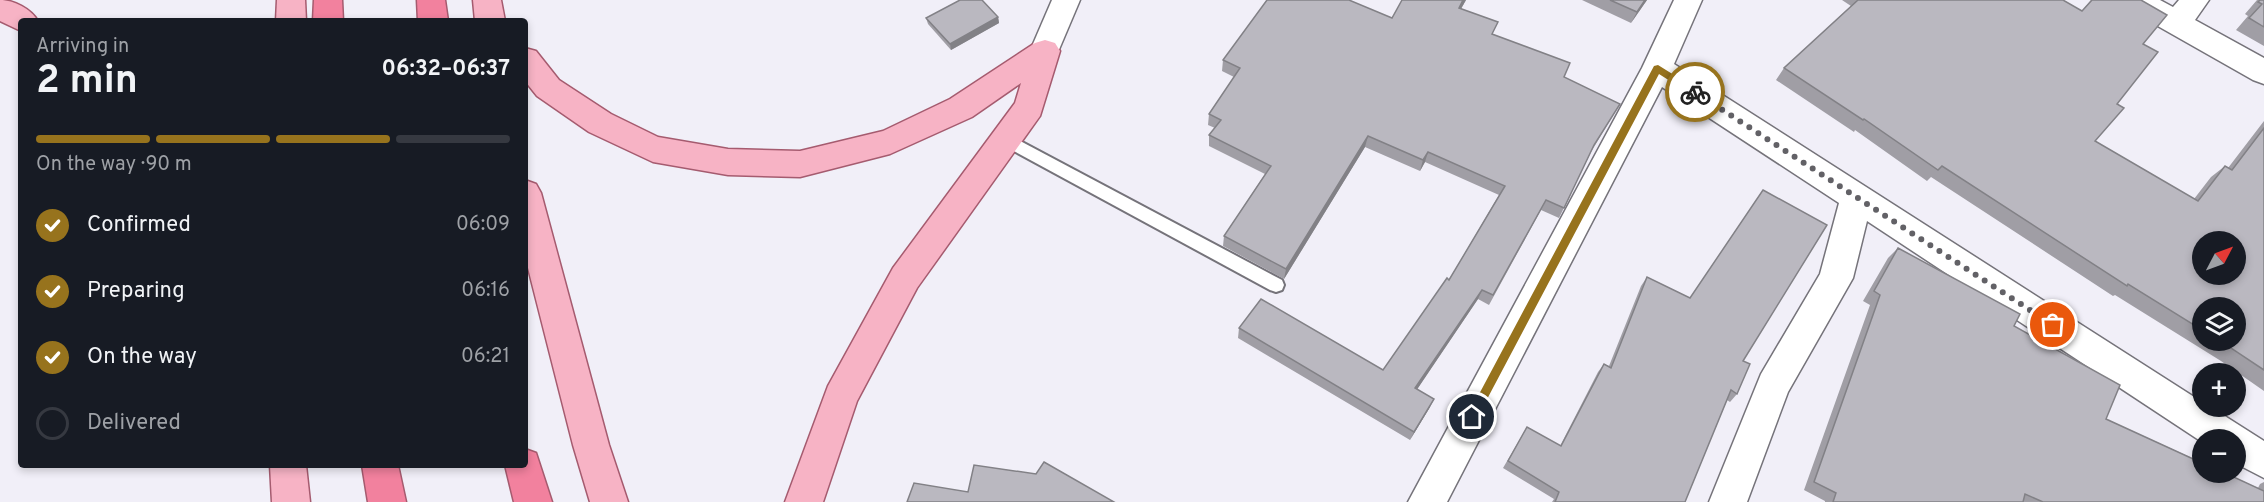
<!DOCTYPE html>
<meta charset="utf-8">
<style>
body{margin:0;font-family:Overpass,sans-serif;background:#20242c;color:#f1f3f6;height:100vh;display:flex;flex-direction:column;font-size:22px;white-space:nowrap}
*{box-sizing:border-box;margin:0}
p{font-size:20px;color:#9ea1a6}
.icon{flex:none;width:33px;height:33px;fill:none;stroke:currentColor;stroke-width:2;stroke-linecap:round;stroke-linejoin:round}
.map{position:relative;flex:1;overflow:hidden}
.drawer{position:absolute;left:18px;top:18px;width:510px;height:450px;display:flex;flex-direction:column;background:#171b24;border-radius:6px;box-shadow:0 3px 9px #0003}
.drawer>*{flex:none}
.needle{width:39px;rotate:49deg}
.buttons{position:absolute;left:2192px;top:231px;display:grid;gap:12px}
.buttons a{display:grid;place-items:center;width:54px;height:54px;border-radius:50%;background:#171b24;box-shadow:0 3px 9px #0003;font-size:30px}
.pin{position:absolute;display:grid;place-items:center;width:51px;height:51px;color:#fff;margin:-26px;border:3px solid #fff;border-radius:50%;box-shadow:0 2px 6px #0007}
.courier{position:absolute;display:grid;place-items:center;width:60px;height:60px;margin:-30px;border:4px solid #97731d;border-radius:50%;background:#fff;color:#222;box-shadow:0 2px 8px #0007}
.head em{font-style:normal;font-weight:700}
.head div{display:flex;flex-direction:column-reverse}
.head{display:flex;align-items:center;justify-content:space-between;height:102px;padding:0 18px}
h1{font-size:39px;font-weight:700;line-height:45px}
.bar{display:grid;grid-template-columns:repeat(4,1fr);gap:9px 6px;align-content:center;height:72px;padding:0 18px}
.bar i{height:8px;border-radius:4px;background:#363941}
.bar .selected{background:#97731d}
.bar p{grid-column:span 4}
ol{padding:0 18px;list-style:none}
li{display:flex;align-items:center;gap:18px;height:66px}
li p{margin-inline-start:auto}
li .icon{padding:6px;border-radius:50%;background:#97731d;color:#fff;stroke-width:4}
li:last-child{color:#9ea1a6}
li i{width:33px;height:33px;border:3px solid #363941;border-radius:50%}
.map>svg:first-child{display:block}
</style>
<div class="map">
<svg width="2264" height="502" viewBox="0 0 2264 502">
<rect width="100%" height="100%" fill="#f1eff8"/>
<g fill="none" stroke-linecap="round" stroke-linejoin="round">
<defs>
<path id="service" d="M1005 133 1282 280 1284 285 1282 290 1276 292 1270 290 999 143 997 139 999 135Z"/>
<g id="minor">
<path d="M1674 0H1702L1674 64 2202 402V406H2209L2264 441V478L2235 463V440H2202V442L1867 221 1853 278 1788 392 1747 502H1709L1761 374 1820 274 1839 203 1662 87 1447 502H1408L1642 68Z"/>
<path d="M2122 0H2160L2173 7 2179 0H2209L2195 20 2264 58V84L2253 80 2126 8Z"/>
</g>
<path id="tertiary" d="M1052 0H1080L1055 59 1045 62 1035 59 1030 51Z"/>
<g id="primary">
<path d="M0 0C14 0 31 9 38 21H21V31L0 21Z"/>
<path d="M277 0H305L306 21H276Z"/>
<path d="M473 0H501L505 21H475Z"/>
<path d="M1045 40 1055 43 1060 51 1040 116 917 288 857 401 823 502H785L828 386 893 268 1015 103 1021 83 972 117 890 154 800 177 728 175 653 162 589 132 537 96 525 81V48L536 51 559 80 611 114 658 137 728 149 800 151 883 131 950 99 1035 43Z"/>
<path d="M525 180 536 184 541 193 609 445 628 502H590L573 445 525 256Z"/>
<path d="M270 465H306L310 502H272Z"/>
</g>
<g id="motorway">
<path d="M314 0H342L343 21H313Z"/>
<path d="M417 0H445L448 21H418Z"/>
<path d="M525 449 536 453 552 502H514L505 465H525Z"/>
<path d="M362 465H398L406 502H368Z"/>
</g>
</defs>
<!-- service casing -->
<use href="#service" stroke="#75737a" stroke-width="4"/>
<!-- minor casing -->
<use href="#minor" stroke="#75737a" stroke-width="3"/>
<!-- tertiary casing -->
<use href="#tertiary" stroke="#75737a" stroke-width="3"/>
<!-- primary casing -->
<use href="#primary" stroke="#a55b6f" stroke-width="3"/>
<!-- motorway casing -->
<use href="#motorway" stroke="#a55b6f" stroke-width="3"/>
<!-- service -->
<use href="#service" fill="#fff" fill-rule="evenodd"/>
<!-- minor -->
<use href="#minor" fill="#fff" fill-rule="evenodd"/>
<!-- tertiary -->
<use href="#tertiary" fill="#fff" fill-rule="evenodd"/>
<!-- primary -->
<use href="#primary" fill="#f7b3c5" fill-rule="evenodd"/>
<!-- motorway -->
<use href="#motorway" fill="#f2819e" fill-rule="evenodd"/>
</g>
<!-- wall -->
<g fill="#a09ea5" fill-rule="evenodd">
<path d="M1466 0 1461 9 1493 35 1564 77 1620 104 1591 152 1559 218 1541 210 1489 305 1478 299 1417 389 1430 407 1410 440 1238 338 1239 328 1383 370 1449 280 1499 195 1425 162 1420 171 1365 147 1284 279 1223 246 1224 236 1265 174 1209 146V135L1215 128 1208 125 1209 114 1234 77 1222 71 1223 60Z"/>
<path d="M1582 0H1647L1631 23Z"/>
<path d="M1842 0H2063L2082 11 2091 0H2141L2143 44 2117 104 2095 141 2194 199 2211 177 2225 166 2228 168 2264 121V391L2221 361 2115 295 2113 296 1931 177 1927 181 1855 130 1854 132 1776 80 1784 68 1851 6ZM2202 308 2235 340H2202Z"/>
<path d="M2257 0H2264V46L2236 30 2248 16 2245 14Z"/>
<path d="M998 17 999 23 951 50 928 24 926 18Z"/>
<path d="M1763 190 1743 361 1737 394 1730 402 1727 400 1685 502H1552L1554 499 1503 468 1527 427 1560 446 1598 372 1604 364 1609 366 1641 286 1647 277 1690 298Z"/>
<path d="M1898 248 2014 326 2106 419 2258 488 2260 484 2264 482V502H1825V501L1804 490 1870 305 1863 301 1888 258Z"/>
</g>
<!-- shaded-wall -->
<g fill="#828186">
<path d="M1463 0H1466L1455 19 1459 8Z"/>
<path d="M1645 0H1647L1631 23 1637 12Z"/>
<path d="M998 17 999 23 951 50 950 44Z"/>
<path d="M1368 136 1365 147 1284 279 1286 269Z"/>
<path d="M1428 152 1425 162 1420 171 1423 160Z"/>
<path d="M1482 290 1478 299 1412 397 1415 388Z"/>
<path d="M1434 399 1430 407 1410 440 1414 432Z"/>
</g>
<!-- building -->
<g fill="#bab8c0" stroke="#828186" stroke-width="1.5" fill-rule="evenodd">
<path d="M960 0H982L998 17 950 44 926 18Z"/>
<path d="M1267 0H1349L1392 18 1402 0H1463L1459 8 1498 22 1492 34 1570 63 1564 77 1620 104 1594 145 1564 208 1546 200 1493 295 1482 290 1415 388 1434 399 1414 432 1239 328 1261 299 1383 370 1447 278 1449 280 1505 186 1428 152 1423 160 1368 136 1286 269 1224 236 1271 166 1209 135 1221 120 1209 114 1240 68 1223 60Z"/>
<path d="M1610 0H1645L1637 12Z"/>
<path d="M1858 0H2063L2082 11 2092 0H2141L2167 15 2143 44 2158 52 2117 104 2124 108 2095 141 2198 201 2225 166 2232 170 2264 128V370L2219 340H2235V308H2202V330L2128 284 2127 286 1942 166 1938 170 1864 119 1863 120 1784 68ZM2202 242H2235V274H2202Z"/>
<path d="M2260 0H2264V27L2249 18 2262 4 2258 2Z"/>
<path d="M1763 190 1827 225 1743 361 1750 364 1737 394 1731 390 1685 502H1555L1559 492 1508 461 1527 427 1561 446 1604 364 1611 368 1647 277 1690 298Z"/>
<path d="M1898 248 2020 314 2014 326 2120 385 2106 419 2202 463V472H2223L2264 491V502H2043L2025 494 2023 502H1833L1836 493 1814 482 1880 295 1874 291Z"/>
<path d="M1044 462 1114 502H907L914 483 968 492 974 465 1036 474Z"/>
</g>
<!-- route -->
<path fill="#97731d" d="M1658 65 1698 90V95H1692L1659 74 1476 420H1469V413L1654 66Z"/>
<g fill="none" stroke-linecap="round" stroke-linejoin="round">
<!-- done -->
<path stroke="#626166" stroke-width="6" stroke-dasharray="0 10.8" d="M1695 92 2053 325"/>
</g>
</svg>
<div class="buttons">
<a><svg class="needle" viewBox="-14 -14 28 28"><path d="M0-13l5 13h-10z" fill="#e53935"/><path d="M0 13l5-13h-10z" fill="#9ea1a6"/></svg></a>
<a><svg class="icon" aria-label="layers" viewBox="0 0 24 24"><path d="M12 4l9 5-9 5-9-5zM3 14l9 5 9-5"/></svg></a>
<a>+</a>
<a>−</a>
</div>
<div class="pin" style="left:2053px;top:325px;background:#ea580c"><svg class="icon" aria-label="bag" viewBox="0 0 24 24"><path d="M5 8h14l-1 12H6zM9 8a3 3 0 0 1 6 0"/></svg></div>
<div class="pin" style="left:1472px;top:417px;background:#1f2937"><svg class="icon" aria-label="home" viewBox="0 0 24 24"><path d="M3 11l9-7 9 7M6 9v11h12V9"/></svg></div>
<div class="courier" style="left:1695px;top:92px"><svg class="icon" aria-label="bike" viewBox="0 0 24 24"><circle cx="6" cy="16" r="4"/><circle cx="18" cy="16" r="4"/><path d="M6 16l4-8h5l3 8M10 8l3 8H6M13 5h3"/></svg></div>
<section class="drawer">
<div class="head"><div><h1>2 min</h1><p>Arriving in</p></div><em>06:32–06:37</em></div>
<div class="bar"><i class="selected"></i><i class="selected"></i><i class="selected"></i><i></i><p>On the way · 90 m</p></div>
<ol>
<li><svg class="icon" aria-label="check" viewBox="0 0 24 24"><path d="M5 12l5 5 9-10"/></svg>Confirmed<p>06:09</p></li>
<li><svg class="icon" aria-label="check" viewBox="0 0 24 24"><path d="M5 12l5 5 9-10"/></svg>Preparing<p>06:16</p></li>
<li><svg class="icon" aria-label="check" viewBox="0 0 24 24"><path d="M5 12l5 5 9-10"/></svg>On the way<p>06:21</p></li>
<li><i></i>Delivered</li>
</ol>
</section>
</div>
